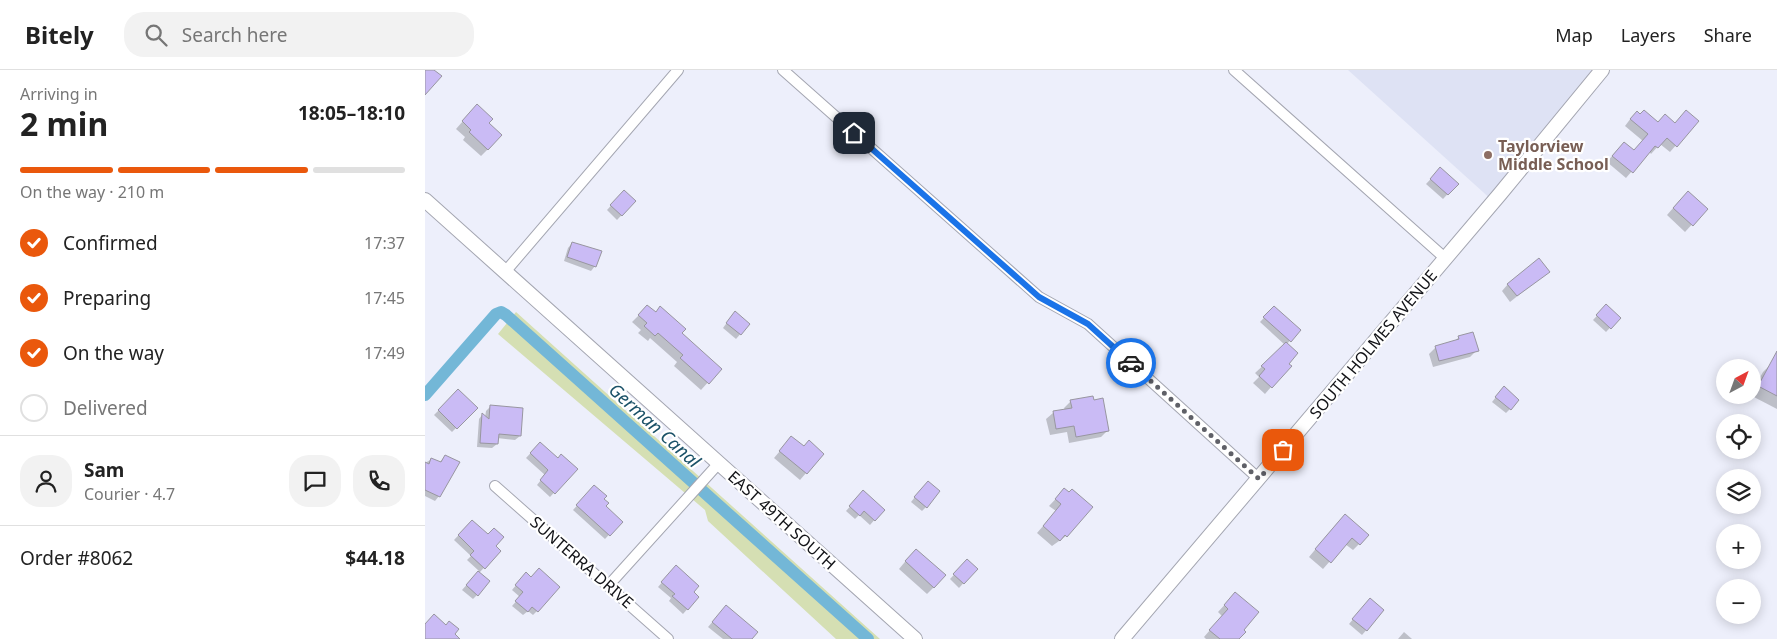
<!DOCTYPE html>
<meta charset="utf-8">
<style>
body{margin:0;font-family:"Noto Sans",sans-serif;background:#f2f2f2;color:#222;height:100vh;display:flex;flex-direction:column;font-size:19px;white-space:nowrap}
*{box-sizing:border-box;margin:0}
p{font-size:16px;color:#767676}
.icon{flex:none;width:28px;height:28px;fill:none;stroke:currentColor;stroke-width:2;stroke-linecap:round;stroke-linejoin:round}
.map{position:relative;flex:1;overflow:hidden}
.panel{display:flex;flex-direction:column;background:#fff;width:425px}
.panel>*{flex:none}
.needle{width:32px;rotate:41deg}
.buttons{position:absolute;left:1291px;top:289px;display:grid;gap:10px}
.buttons a{display:grid;place-items:center;width:45px;height:45px;border-radius:50%;background:#fff;box-shadow:0 2px 12px #0003;font-size:25px}
.pin{position:absolute;display:grid;place-items:center;width:42px;height:42px;color:#fff;margin:-21px;border-radius:10px;box-shadow:0 2px 8px #0006}
.courier{position:absolute;display:grid;place-items:center;width:50px;height:50px;margin:-25px;border:4px solid #1a73e8;border-radius:50%;background:#fff;color:#222;box-shadow:0 1px 6px #0007}
.overview em{font-style:normal;font-weight:700}
.overview div{display:flex;flex-direction:column-reverse}
.overview{display:flex;align-items:center;justify-content:space-between;height:85px;padding:0 20px}
h1{font-size:32px;font-weight:700;line-height:38px}
.bar{display:grid;grid-template-columns:repeat(4,1fr);gap:8px 5px;align-content:center;height:60px;padding:0 20px}
.bar i{height:6px;border-radius:4px;background:#e0e0e0}
.bar .active{background:#ea580c}
.bar p{grid-column:span 4}
.line{display:flex;align-items:center;gap:12px;padding:0 20px;border-top:1px solid #e0e0e0}
.line div{flex:1}
.round{display:grid;place-items:center;flex:none;width:52px;height:52px;border-radius:20px;background:#f2f2f2}
ol{padding:0 20px;list-style:none}
li{display:flex;align-items:center;gap:15px;height:55px}
li p{margin-inline-start:auto}
li .icon{padding:5px;border-radius:50%;background:#ea580c;color:#fff;stroke-width:4}
li:last-child{color:#767676}
li i{width:28px;height:28px;border:2px solid #e0e0e0;border-radius:50%}
header{display:flex;align-items:center;gap:30px;box-sizing:border-box;height:70px;padding:0 25px;background:#fff;border-bottom:1px solid #e0e0e0}
header strong{font-size:24px}
nav{display:flex;gap:28px;margin-inline-start:auto;font-size:18px}
.search{width:350px;height:45px;background:#f2f2f2;display:flex;align-items:center;gap:12px;box-sizing:border-box;padding:0 18px;border-radius:20px;color:#767676;font-size:19px}
main{display:flex;flex:1;min-height:0}
.map>svg:first-child{display:block}
</style>
<header>
<strong>Bitely</strong>
<div class="search"><svg class="icon" aria-label="search" viewBox="0 0 24 24"><circle cx="10" cy="10" r="6"/><path d="M15 15l6 6"/></svg>Search here</div>
<nav><a>Map</a><a>Layers</a><a>Share</a></nav>
</header>
<main>
<section class="panel">
<div class="overview"><div><h1>2 min</h1><p>Arriving in</p></div><em>18:05–18:10</em></div>
<div class="bar"><i class="active"></i><i class="active"></i><i class="active"></i><i></i><p>On the way · 210 m</p></div>
<ol>
<li><svg class="icon" aria-label="check" viewBox="0 0 24 24"><path d="M5 12l5 5 9-10"/></svg>Confirmed<p>17:37</p></li>
<li><svg class="icon" aria-label="check" viewBox="0 0 24 24"><path d="M5 12l5 5 9-10"/></svg>Preparing<p>17:45</p></li>
<li><svg class="icon" aria-label="check" viewBox="0 0 24 24"><path d="M5 12l5 5 9-10"/></svg>On the way<p>17:49</p></li>
<li><i></i>Delivered</li>
</ol>
<div class="line" style="height:90px"><a class="round"><svg class="icon" aria-label="person" viewBox="0 0 24 24"><circle cx="12" cy="8" r="4"/><path d="M4 21q1-7 8-7t8 7"/></svg></a><div><b>Sam</b><p>Courier · 4.7</p></div><a class="round"><svg class="icon" aria-label="chat" viewBox="0 0 24 24"><path d="M4 5h16v11H9l-5 4z"/></svg></a><a class="round"><svg class="icon" aria-label="phone" viewBox="0 0 24 24"><path d="M5 4h4l2 5-3 2q2 4 5 5l2-3 5 2v4C11 20 4 13 5 4z"/></svg></a></div>
<div class="line" style="height:65px"><div>Order #8062</div><b>$44.18</b></div>
</section>
<div class="map">
<svg width="1352" height="569" viewBox="0 0 1352 569">
<rect width="100%" height="100%" fill="#edeffb"/>
<!-- built -->
<path fill="#dee2f4" d="M923 0H1177L1069 132Z"/>
<!-- green -->
<path fill="#d5dfb3" d="M91 242 455 569H411L283 451 280 440 73 264Z"/>
<!-- shadow -->
<g fill="#0003">
<path d="M45 43 62 53 63 79 56 86 38 70 40 67 31 59Z"/>
<path d="M1215 45 1233 53 1250 54 1272 51 1245 82 1235 74 1226 84 1224 81 1201 108 1182 92 1193 79 1208 81 1218 71 1200 56 1206 48Z"/>
<path d="M1015 99 1032 114 1018 129 1001 114Z"/>
<path d="M199 121 210 131 192 150 182 140Z"/>
<path d="M1256 129 1281 139 1260 162 1242 145Z"/>
<path d="M147 173 170 196 166 201 139 191 143 178Z"/>
<path d="M1123 202 1085 232 1077 221 1083 214Z"/>
<path d="M1181 236 1194 248 1181 262 1168 250Z"/>
<path d="M849 237 874 260 862 274 846 317 840 324 828 313 834 307 830 303 860 275 835 252Z"/>
<path d="M216 243 255 263 295 299 276 320 249 296 252 292 225 268 223 271 213 263 216 260 207 252Z"/>
<path d="M306 247 324 254 311 269 298 258Z"/>
<path d="M1034 267 1052 280 1045 287 1008 297 1004 284 1011 277 1029 272Z"/>
<path d="M1347 293 1352 296V339L1325 325 1338 302Z"/>
<path d="M33 321 51 338 27 362 9 345Z"/>
<path d="M1075 322 1085 339 1081 343 1067 332Z"/>
<path d="M646 331 683 360 676 367 644 373 642 362 625 365 621 349 628 343 640 340 639 338Z"/>
<path d="M65 337 95 366 90 370 72 368V374L67 378 52 377 54 349 57 345 60 348 61 341Z"/>
<path d="M115 373 133 389 151 399 125 427 112 415 120 405 101 388Z"/>
<path d="M360 375 378 378 381 403 375 410 349 388Z"/>
<path d="M20 386 14 426 10 431 0 426V393L7 389 14 393Z"/>
<path d="M169 417 177 429 179 437 196 452 180 469 148 440Z"/>
<path d="M498 417 501 437 497 441 486 432Z"/>
<path d="M639 420 641 466 627 476 612 463 631 441 624 436Z"/>
<path d="M438 422 458 440 445 455 434 445 430 449 421 441Z"/>
<path d="M47 451 63 466 75 481 54 503 52 525 48 529 37 520 54 501 42 490 46 486 29 470Z"/>
<path d="M913 452 934 474 928 480 920 474 898 499 884 487Z"/>
<path d="M484 487 509 517 502 524 474 499Z"/>
<path d="M542 491 551 499 534 518 525 509Z"/>
<path d="M247 501 273 527 258 544 244 531 246 528 233 517Z"/>
<path d="M97 508 112 541 108 545 103 541 98 545 87 536 95 527 87 520Z"/>
<path d="M804 530 812 569H781L779 567 797 546 793 542Z"/>
<path d="M941 534 958 541 937 565 924 554Z"/>
<path d="M297 541 325 569H298L283 557Z"/>
<path d="M979 562 987 569H973Z"/>
</g>
<g fill="none" stroke-linecap="round" stroke-linejoin="round">
<!-- canal -->
<path stroke="#73b7d7" stroke-width="12" d="M0 325 71 244 76 242 81 245 443 569"/>
</g>
<!-- building -->
<g fill="#cabbf5" stroke="#9896a0">
<path d="M0 0H9L17 6 0 25Z"/>
<path d="M52 34 68 49 64 53 77 65 63 80 44 62 46 60 37 51Z"/>
<path d="M1219 40 1233 52 1240 44 1250 53 1261 40 1274 51 1252 77 1242 68 1233 78 1230 76 1208 103 1187 86 1199 72 1209 80 1223 64 1205 49 1212 41 1215 44Z"/>
<path d="M1015 97 1034 114 1023 125 1005 109Z"/>
<path d="M199 120 211 131 197 146 185 135Z"/>
<path d="M1263 121 1283 139 1268 156 1248 138Z"/>
<path d="M147 172 177 181 171 197 142 187Z"/>
<path d="M1114 188 1125 202 1092 226 1082 214Z"/>
<path d="M1181 234 1196 248 1186 259 1171 245Z"/>
<path d="M222 235 231 242 235 236 261 259 257 263 297 299 284 314 255 288 258 285 233 263 230 266 219 256 222 253 213 245Z"/>
<path d="M849 236 876 260 866 272 838 247Z"/>
<path d="M310 241 325 254 316 265 301 253Z"/>
<path d="M1048 262 1054 281 1014 291 1010 276 1034 269 1033 266Z"/>
<path d="M861 272 873 283 864 294 867 296 847 318 834 306 840 299 836 296Z"/>
<path d="M1352 281V326L1333 316Z"/>
<path d="M1079 316 1094 330 1086 340 1070 327Z"/>
<path d="M33 319 53 338 32 359 13 340Z"/>
<path d="M668 326 669 330 678 328 684 361 651 367 649 356 631 359 628 341 647 338 645 330Z"/>
<path d="M65 335 98 338 96 366 74 364 73 374 55 373 57 343 64 349Z"/>
<path d="M366 366 379 376 384 370 399 384 382 404 354 381Z"/>
<path d="M115 372 133 388 136 384 153 399 130 424 115 410 123 400 105 383Z"/>
<path d="M20 385 35 392 15 427 0 420V392L4 394 6 388 16 392Z"/>
<path d="M503 411 515 421 502 438 489 427Z"/>
<path d="M169 415 182 426 179 429 184 433 181 436 198 452 185 466 151 435Z"/>
<path d="M639 418 644 422 647 419 668 437 642 467 640 465 635 471 618 456 636 434 630 429Z"/>
<path d="M438 420 460 440 450 451 439 441 435 446 424 436Z"/>
<path d="M920 444 944 465 935 475 927 468 906 493 890 479Z"/>
<path d="M47 450 63 464 69 458 79 467 71 476 76 481 60 499 45 485 49 481 33 465Z"/>
<path d="M491 479 521 505 509 518 480 491Z"/>
<path d="M542 489 553 499 539 514 528 504Z"/>
<path d="M251 495 274 516 269 522 274 527 263 540 247 526 250 524 236 512Z"/>
<path d="M114 498 135 517 113 542 107 537 103 542 90 531 98 522 90 515 101 502 106 507Z"/>
<path d="M53 501 65 511 53 526 41 515Z"/>
<path d="M810 522 834 542 819 560 821 562 814 569H795L784 560 803 539 799 535Z"/>
<path d="M945 528 959 540 942 561 927 549Z"/>
<path d="M301 535 333 562 327 569H307L287 552Z"/>
<path d="M9 544 21 555 24 551 34 559 30 564 35 569H0V554Z"/>
</g>
<g fill="none" stroke-linecap="round" stroke-linejoin="round">
<defs>
<g id="street">
<path d="M358 0 614 227 663 254 834 409"/>
<path d="M809 0 1021 189"/>
<path d="M80 202 253 0"/>
<path d="M70 416 243 569"/>
<path d="M183 516 294 393"/>
</g>
<g id="secondary">
<path d="M0 130 490 569"/>
<path d="M697 569 1075 124 1177 0"/>
</g>
</defs>
<!-- street casing -->
<use href="#street" stroke="#a4a6b1" stroke-width="12"/>
<!-- secondary casing -->
<use href="#secondary" stroke="#a4a6b1" stroke-width="16"/>
<!-- street -->
<use href="#street" stroke="#fff" stroke-width="10"/>
<!-- secondary -->
<use href="#secondary" stroke="#fff" stroke-width="14"/>
</g>
<g fill="none" stroke-linecap="round" stroke-linejoin="round">
<!-- done -->
<path stroke="#5f6067" stroke-width="5" stroke-dasharray="0 9" d="M706 293 834 409 858 380"/>
<!-- route -->
<path stroke="#1a73e8" stroke-width="6" d="M429 63 614 227 663 254 706 293"/>
</g>
<!-- markers -->
<circle fill="#8d6e63" stroke="#fff" stroke-width="2" cx="1063" cy="85" r="5"/>
<g text-anchor="middle" dominant-baseline="central" stroke-width="4.5" stroke-linejoin="round" paint-order="stroke">
<!-- education labels -->
<g font-size="16" font-weight="bold" fill="#785e54" stroke="#fff" text-anchor="start">
<text x="1073" y="76">Taylorview<tspan x="1073" dy="18">Middle School</tspan></text>
</g>
<!-- street labels -->
<g font-size="16" fill="#121317" stroke="#fff">
<text transform="translate(948 274) rotate(-50)">SOUTH HOLMES AVENUE</text>
<text transform="translate(357 450) rotate(42)">EAST 49TH SOUTH</text>
<text transform="translate(157 492) rotate(41)">SUNTERRA DRIVE</text>
</g>
<!-- water labels -->
<g font-size="18" font-style="italic" fill="#1a5168" stroke="#fff">
<text transform="translate(230 355) rotate(42)">German Canal</text>
</g>
</g>
</svg>
<div class="buttons">
<a><svg class="needle" viewBox="-14 -14 28 28"><path d="M0-13l5 13h-10z" fill="#e53935"/><path d="M0 13l5-13h-10z" fill="#767676"/></svg></a>
<a><svg class="icon" aria-label="locate" viewBox="0 0 24 24"><circle cx="12" cy="12" r="6"/><path d="M12 2v4M12 18v4M2 12h4M18 12h4"/></svg></a>
<a><svg class="icon" aria-label="layers" viewBox="0 0 24 24"><path d="M12 4l9 5-9 5-9-5zM3 14l9 5 9-5"/></svg></a>
<a>+</a>
<a>−</a>
</div>
<div class="pin" style="left:858px;top:380px;background:#ea580c"><svg class="icon" aria-label="bag" viewBox="0 0 24 24"><path d="M5 8h14l-1 12H6zM9 8a3 3 0 0 1 6 0"/></svg></div>
<div class="pin" style="left:429px;top:63px;background:#1f2937"><svg class="icon" aria-label="home" viewBox="0 0 24 24"><path d="M3 11l9-7 9 7M6 9v11h12V9"/></svg></div>
<div class="courier" style="left:706px;top:293px"><svg class="icon" aria-label="car" viewBox="0 0 24 24"><path d="M5 17H2v-5l4-1 3-4h7l3 4 3 1v5h-3M9 17h6M6 11h13"/><circle cx="7" cy="17" r="2"/><circle cx="17" cy="17" r="2"/></svg></div>
</div>
</main>
